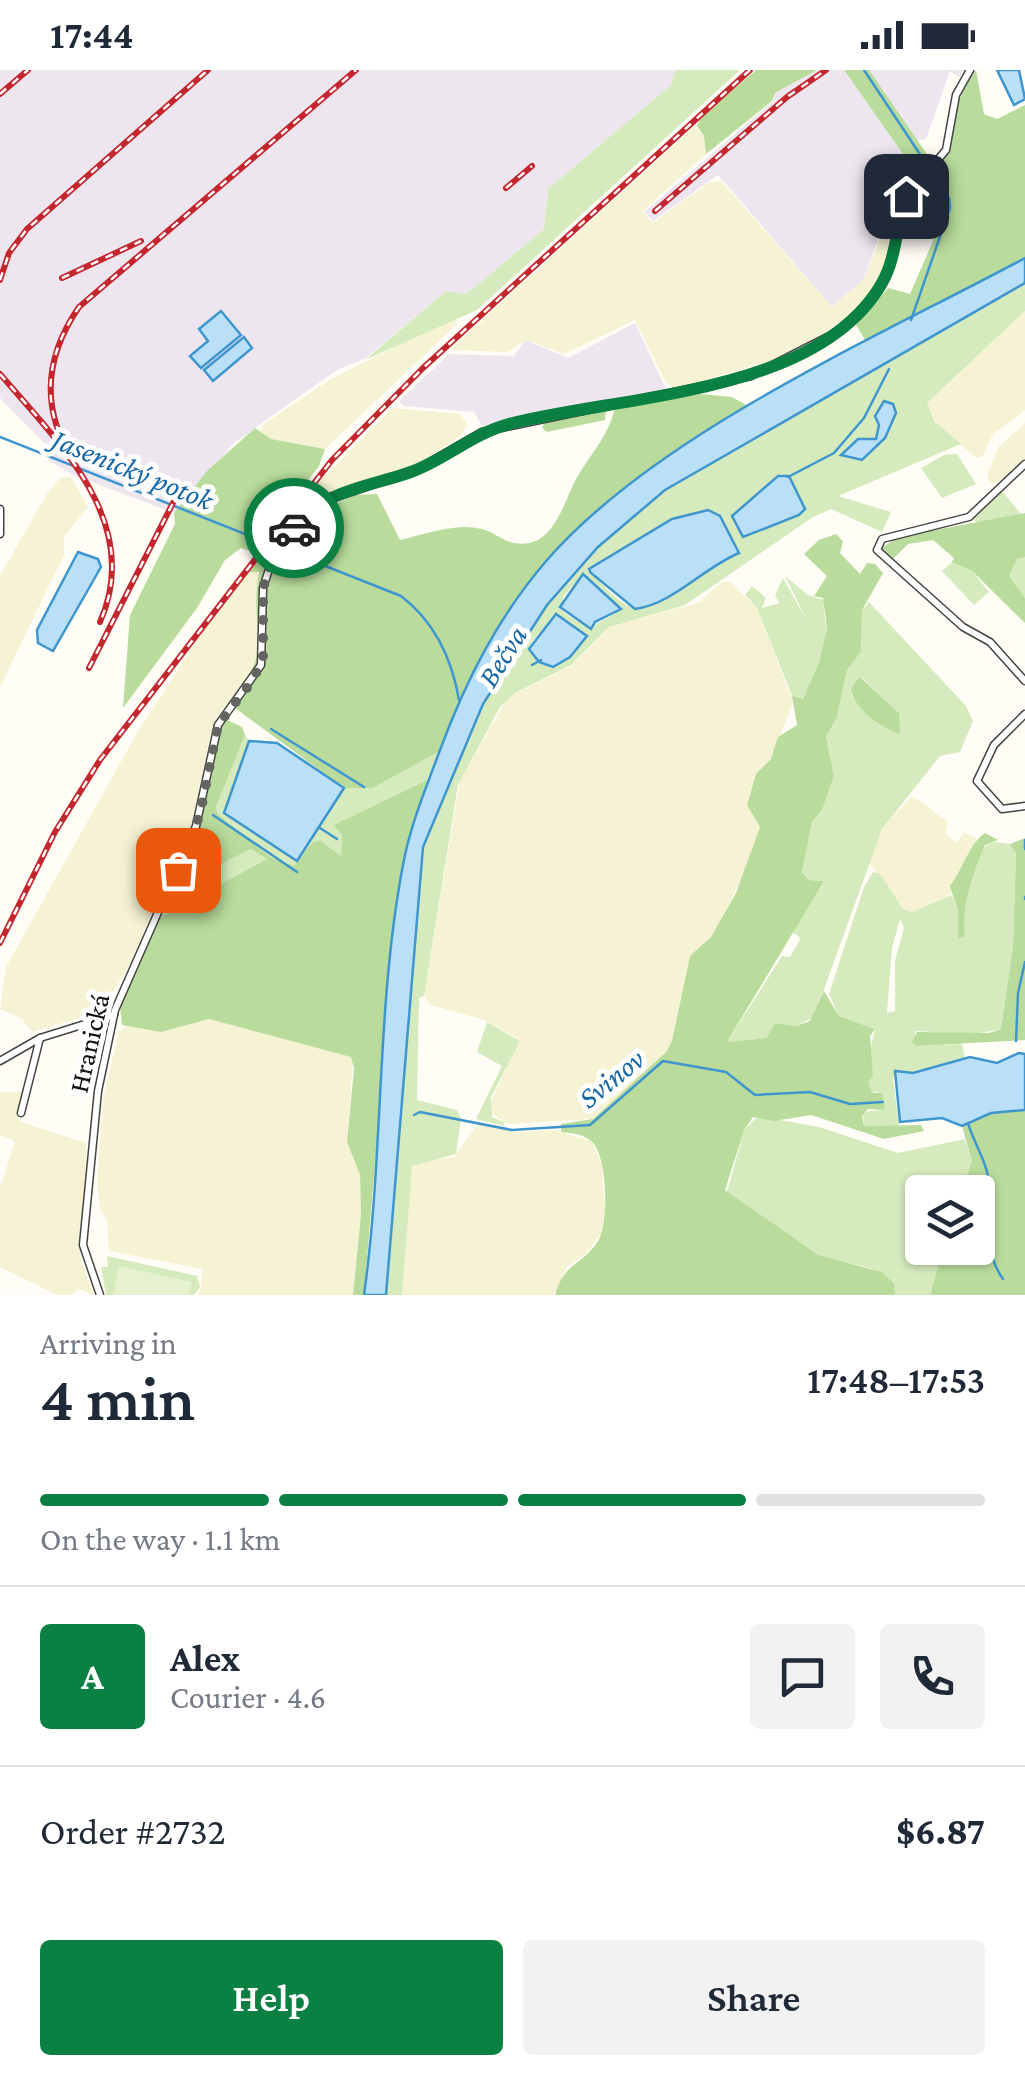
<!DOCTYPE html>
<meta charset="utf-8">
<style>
body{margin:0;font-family:"Crimson Pro",serif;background:#f2f2f3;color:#1f2937;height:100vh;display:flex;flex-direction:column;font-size:38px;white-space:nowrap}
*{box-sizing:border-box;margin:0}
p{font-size:32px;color:#747a83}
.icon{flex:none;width:55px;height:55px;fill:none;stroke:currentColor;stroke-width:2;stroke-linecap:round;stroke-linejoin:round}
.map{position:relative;height:1225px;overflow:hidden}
.drawer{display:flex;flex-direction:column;background:#fff;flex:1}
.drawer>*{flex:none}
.controls{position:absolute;left:905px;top:1105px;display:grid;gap:20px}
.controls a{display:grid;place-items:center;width:90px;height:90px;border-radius:10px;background:#fff;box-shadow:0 2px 8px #0004;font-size:50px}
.pin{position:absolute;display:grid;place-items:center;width:85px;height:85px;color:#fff;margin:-42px;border-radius:20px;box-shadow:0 5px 15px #0006}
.courier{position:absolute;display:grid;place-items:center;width:100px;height:100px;margin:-50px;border:8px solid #0b8043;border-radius:50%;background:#fff;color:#222;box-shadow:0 2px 12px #0007}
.overview em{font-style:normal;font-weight:600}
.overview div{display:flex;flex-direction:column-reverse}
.overview{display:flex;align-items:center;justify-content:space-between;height:170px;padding:0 40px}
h1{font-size:65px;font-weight:600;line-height:75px}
.bar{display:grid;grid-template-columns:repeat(4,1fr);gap:15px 10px;align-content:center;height:120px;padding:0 40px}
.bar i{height:12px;border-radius:8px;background:#e0e1e3}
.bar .active{background:#0b8043}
.bar p{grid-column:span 4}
.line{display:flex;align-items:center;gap:25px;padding:0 40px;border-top:2px solid #e0e1e3}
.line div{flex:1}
.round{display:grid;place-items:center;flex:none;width:105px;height:105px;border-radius:10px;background:#f2f2f3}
.action{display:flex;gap:20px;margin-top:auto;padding:20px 40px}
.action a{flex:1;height:115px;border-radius:10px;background:#0b8043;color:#fff;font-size:40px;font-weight:600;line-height:115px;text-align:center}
.action a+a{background:#f2f2f3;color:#1f2937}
.status{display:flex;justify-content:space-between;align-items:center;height:70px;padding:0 50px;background:#fff;direction:ltr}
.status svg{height:28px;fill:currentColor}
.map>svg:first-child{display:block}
</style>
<div class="status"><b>17:44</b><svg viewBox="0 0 49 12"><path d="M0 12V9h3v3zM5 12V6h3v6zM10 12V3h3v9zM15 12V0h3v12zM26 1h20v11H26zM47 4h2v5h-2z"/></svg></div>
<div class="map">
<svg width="1025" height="1225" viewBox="0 0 1025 1225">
<rect width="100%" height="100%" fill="#fffdf5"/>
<!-- industrial -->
<g fill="#eee6ef">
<path d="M0 0H675L671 15 548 119 544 159 467 224 445 222 366 288 337 300 234 373 174 443 73 405 48 390 52 385 47 376 0 328Z"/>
<path d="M817 0H844L910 94 907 112 879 144 884 151 864 209 832 237 718 105 653 151 644 142 772 32 775 23Z"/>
<path d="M869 0H965L959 7 950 1 926 69 915 71Z"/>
<path d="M635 253 666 319 482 356 474 342 404 336 399 331 449 284 514 286 525 270 568 288Z"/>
</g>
<!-- farmland -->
<g fill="#f6f3d4">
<path d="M695 56 704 66 706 84 643 141 652 153 710 112 721 111 832 237 864 209 880 169 888 165V184L877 213 858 239 817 268 769 291 674 319 665 311 635 250 564 284 526 270 508 282 450 280Z"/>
<path d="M1025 241V340L993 364 983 386 976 388 938 356 927 333Z"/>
<path d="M457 246 456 255 325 379 271 369 260 361 265 353 331 309Z"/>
<path d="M392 338 460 344 467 354 462 364 419 394 322 426 316 417 324 407Z"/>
<path d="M1025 353V389L1001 412 990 413 987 405 999 376Z"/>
<path d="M71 407 88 437 64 466V485L0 617V506L47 424 60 408Z"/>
<path d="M258 499 259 586 253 604 218 645 211 662 193 750 127 900 100 942 32 962 22 949 0 939 6 897 137 663 203 562 249 502Z"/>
<path d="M722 512H730L757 538 793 632 771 689 756 704 748 731 760 757 747 798 716 859 688 896 672 971 666 982 593 1049 508 1054 491 1043 490 1034 519 969 484 950 431 935 424 926 460 710 508 627 571 596 612 555 698 533Z"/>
<path d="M912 726 948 752 945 763 957 773 964 762 977 768 950 825 913 842 903 839 868 791 884 756Z"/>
<path d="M209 949 345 983 353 990 347 1072 360 1105 361 1144 353 1225H199L203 1199 109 1181 107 1150 100 1139 97 1113 103 1029 119 961 131 954 161 962Z"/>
<path d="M25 1021 17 1047 21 1052 86 1073 85 1138 80 1172 81 1190 94 1225 79 1219 71 1225H57L0 1197V1118L15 1071 0 1065V1022Z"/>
<path d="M479 1053 515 1062 554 1060 592 1071 602 1095 605 1141 601 1164 586 1184 567 1197 554 1225H402L411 1099 418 1092 454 1087Z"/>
</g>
<!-- green -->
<g fill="#d5ebbd" fill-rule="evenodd">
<path d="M675 0H740L477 240 365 290 446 221 467 224 544 159 548 119 671 15Z"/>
<path d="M1025 213V241L927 333 935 352 961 374 838 426 891 442 882 462 831 439 813 447 685 535 609 557 571 595 515 623 500 637 458 715 424 926 419 928 417 1030 457 1040 461 1048 456 1084 412 1096 402 1225H386L423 776 483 634 546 535 598 477 665 420ZM772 410 799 445 743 467 733 450 734 443 762 425ZM700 442 720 446 738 483C710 496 652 547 627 535 614 529 602 513 591 503L593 496 672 449ZM583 504 619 536 616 543 589 558 563 542V527ZM555 545 587 566 570 587 553 597 539 592 530 574Z"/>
<path d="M957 384 976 414 942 428 921 398 944 385Z"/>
<path d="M1000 419 1021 444 977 453 971 447Z"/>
<path d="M1025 487V528L1009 506 1017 489Z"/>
<path d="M952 492 972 501 989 522 974 535 942 501Z"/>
<path d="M785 506 808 525 824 530C822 542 827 550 826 561 824 584 814 609 802 630L792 626 757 538 745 525 752 516 766 528 762 538 779 533 775 525 783 508 808 553Z"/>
<path d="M869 532 966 636 973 651 960 682 940 686 882 759 814 947 796 956 775 953 768 968 727 972 782 886 790 887 801 868 792 862 824 811 810 810 802 802 812 752 822 740 834 706 826 667 837 647 847 600 861 582 862 540ZM858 606H860L899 643 862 638 851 624Z"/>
<path d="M245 665 249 671 224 743 297 791 344 718H373L440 681 427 710 335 755 342 765 341 786 320 770 313 772 295 797 270 787 218 744 216 737Z"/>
<path d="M993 772 1010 774 1016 780 1013 876 1001 959 975 964 915 961 916 976 962 974 965 988 893 1007 899 1057 864 1056 863 1042 884 1040 878 1022 872 1023 867 1012 873 1006 870 981 875 959 839 946 829 924 864 817 873 802 880 804 903 839 912 842 952 825 958 841V869C970 844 963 783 993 772ZM900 849 904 858 895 891V941L887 943 892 878Z"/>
<path d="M251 779 267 788 263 794 160 848 177 809 190 810Z"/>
<path d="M487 952 520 971 491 1027 492 1047 504 1052V1056L476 1049 502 996 477 982Z"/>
<path d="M758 1046 819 1057 898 1083 965 1069 972 1091 961 1122H922V1178H943L930 1225H895C892 1193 849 1196 825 1188 792 1176 759 1141 727 1122L744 1060Z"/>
<path d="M107 1186 197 1206 200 1217 194 1225H106L101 1197H108Z"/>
</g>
<!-- forest -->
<g fill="#b9dc9c">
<path d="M756 0H817L775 23 772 31 706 84 704 66 697 56 701 47Z"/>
<path d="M844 0H869L929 87 940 84C956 57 955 24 976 0L984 44 997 49 1025 35V188L867 273 856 255 888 218 910 224 943 148 931 114 910 94Z"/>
<path d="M701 324 732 327 750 337 601 437 548 490 488 572 440 681 373 718H344L228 633C281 571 247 569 259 502H249L250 497 296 440H321L355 425 377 424 400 470C426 464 459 451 485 460 495 463 503 471 514 473 552 480 562 437 574 413 588 386 609 367 615 337Z"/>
<path d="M606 338 605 350 547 362 542 358 545 351Z"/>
<path d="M255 358 271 369 325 379 319 396 253 482 241 478 225 490 197 538 123 638 130 545 175 454 174 443 207 401Z"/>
<path d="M1025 443V487L1017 489 1009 506 1025 528V553L972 501 952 492 954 488 933 470 908 474 892 490 881 478 899 467Z"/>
<path d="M836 464 843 471 840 483 860 504 867 493 875 494 883 503 862 540 861 582 847 600 837 647 826 667 834 706 822 740 812 752 802 802 809 810 824 811 727 972 767 968 775 953 796 956 810 951 824 921 839 946 875 959 870 966 873 1006 868 1012 872 1023H882L885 1040 868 1039 862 1046 864 1056 921 1055 924 1061 884 1069 811 1045 774 1051 753 1047 744 1060 725 1120 818 1185 882 1202 894 1214 895 1225H555C564 1192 582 1196 598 1171 609 1154 608 1084 591 1071 583 1064 571 1063 561 1062V1054L593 1049 666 982 672 971 690 886 711 867 736 823 760 757 747 735 756 704 771 689 778 667 797 655 792 626 803 629 819 593 827 558 823 528 814 526 827 506 804 484 819 470Z"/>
<path d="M859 606 899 643 900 664C881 657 856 641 851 620Z"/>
<path d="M225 649 242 657 245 665 216 737 218 744 270 787 294 796 313 772 320 770 341 786 342 765 334 755 427 710 403 794 396 842 364 1225H353L361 1144 360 1105 347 1072 354 998 351 987 209 949 161 962 122 955 120 935 160 848 267 789 251 779 190 810 177 809 195 765 214 674Z"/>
<path d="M985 763 998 770 985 775C973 802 961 836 965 866L958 869V841L950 816C962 801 970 772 985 763Z"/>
<path d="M1025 768V970L916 976 912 972 917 962 989 963 1001 959 1013 876 1016 784 1010 774Z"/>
<path d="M1025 1040V1225H930L943 1178H978V1122H961L972 1091 962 1056 991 1043Z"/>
</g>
<!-- pitch -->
<path fill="#e6f2cf" d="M119 1196 192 1212 189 1225H113Z"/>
<!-- water -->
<g fill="#b9e0f7" stroke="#3f96cf" stroke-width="2.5">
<path d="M997 0H1019L1025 29 1014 35Z"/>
<path d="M1025 188V213L665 420 598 477 547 535 483 634 423 777 386 1225H364C384 1083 376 936 403 795 410 756 426 718 440 680 466 610 498 547 547 490 658 363 876 268 1025 188Z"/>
<path d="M221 241 241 265 201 298 190 286 208 271 199 259Z"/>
<path d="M244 267 252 278 213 311 204 300Z"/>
<path d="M884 331 893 334 896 343 885 368 862 390 841 385 858 369H876L879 355 875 346Z"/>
<path d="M778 406H789L805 439 799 445 743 467 732 446Z"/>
<path d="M708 440 720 446 739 483C703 498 673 534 635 539L591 503 589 499 672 449Z"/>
<path d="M78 482 98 489 101 497 53 581 38 573 37 560Z"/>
<path d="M583 504 621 539 595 552 591 559 560 537Z"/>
<path d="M556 544 587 566 570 587 553 597 539 592 529 579Z"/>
<path d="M249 671 277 673 344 718 297 791 224 743Z"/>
<path d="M1019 983 1025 984V1040L991 1043 962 1056 942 1048 900 1052 895 1001 913 1003 970 987 997 993Z"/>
</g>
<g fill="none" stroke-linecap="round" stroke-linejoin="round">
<!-- stream -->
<g stroke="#3f96cf" stroke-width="2.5">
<path d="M864 0 949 128 950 138 911 250"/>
<path d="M0 367 278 477"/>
<path d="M788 407 834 383 864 348 889 299"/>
<path d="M285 480 401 526C435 552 452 589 459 630"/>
<path d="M532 595 541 590"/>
<path d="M271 659 364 717"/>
<path d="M213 745 297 802"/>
<path d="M320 758 337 769"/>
<path d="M1025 770V779"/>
<path d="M1025 827V829"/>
<path d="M1016 971 1018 923 1025 892"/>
<path d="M414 1045 420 1042 512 1060 590 1055 663 991 726 1002 755 1025 810 1022 850 1034 883 1032"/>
<path d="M968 1053C973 1071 985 1089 988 1106 995 1143 979 1175 1003 1209"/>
</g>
<defs>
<g id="minor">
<path d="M1025 394 969 447 882 469 877 480 963 557 990 572 1025 611"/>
<path d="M0 439V464"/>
<path d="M1025 644 994 675 977 711 1002 739 1025 736"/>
<path d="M0 991 40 968 114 945"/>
<path d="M21 1043 40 968"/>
<path d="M100 1225 83 1175 98 1021 115 940 196 756 218 655 261 595 263 518 270 496 293 459 306 444 328 430 416 400 482 362 751 306 841 260 868 234 886 206 907 126 946 80 956 25 970 0"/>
</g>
</defs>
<!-- minor casing -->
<use href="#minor" stroke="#444" stroke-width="9"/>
<!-- minor -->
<use href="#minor" stroke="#fff" stroke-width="6"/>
<defs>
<g id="rail">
<path d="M0 24 28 0"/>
<path d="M506 118 532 96"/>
<path d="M655 141 787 27 826 0"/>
<path d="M62 208 141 171"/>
<path d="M0 210 9 183 27 159 208 0"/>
<path d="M0 304C59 373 144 453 100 552"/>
<path d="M74 392C40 339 44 288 79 237L356 0"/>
<path d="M89 598 175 429"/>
<path d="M0 873 55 762 100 690 332 390 423 298 750 0"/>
</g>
</defs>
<!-- rail casing -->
<use href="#rail" stroke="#c4262e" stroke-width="6"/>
<!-- rail -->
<use href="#rail" stroke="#fff" stroke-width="2.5" stroke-dasharray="8" stroke-linecap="butt"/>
</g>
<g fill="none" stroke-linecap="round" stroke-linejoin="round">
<!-- done -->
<path stroke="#646461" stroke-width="10" stroke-dasharray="0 18" d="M178 800 200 744 218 655 253 610 263 587V518L270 496 294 458"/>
<!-- route -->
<path stroke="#0b8043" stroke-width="12" d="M294 458C322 421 367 417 408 403 444 391 471 364 509 354 621 325 818 325 882 213 897 187 896 154 906 126"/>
</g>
<g text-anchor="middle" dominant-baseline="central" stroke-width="10" stroke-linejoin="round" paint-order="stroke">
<!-- street labels -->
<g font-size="28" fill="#111" stroke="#fff">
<text transform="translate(89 973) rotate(-77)">Hranická</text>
</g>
<!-- water labels -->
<g font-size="30" font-style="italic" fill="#1768a6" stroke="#fff">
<text transform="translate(133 399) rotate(22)">Jasenický potok</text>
<text transform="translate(502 586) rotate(-58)">Bečva</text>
<text transform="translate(611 1008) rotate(-39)">Svinov</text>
</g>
</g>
</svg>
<div class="controls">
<a><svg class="icon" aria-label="layers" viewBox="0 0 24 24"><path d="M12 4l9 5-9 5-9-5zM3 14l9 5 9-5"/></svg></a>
</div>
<div class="pin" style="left:178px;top:800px;background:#ea580c"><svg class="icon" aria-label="bag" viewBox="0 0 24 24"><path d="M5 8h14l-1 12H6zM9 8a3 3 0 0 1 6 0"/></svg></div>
<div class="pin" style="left:906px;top:126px;background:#1f2937"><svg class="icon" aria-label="home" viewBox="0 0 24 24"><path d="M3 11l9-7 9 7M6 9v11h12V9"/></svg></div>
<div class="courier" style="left:294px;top:458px"><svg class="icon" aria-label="car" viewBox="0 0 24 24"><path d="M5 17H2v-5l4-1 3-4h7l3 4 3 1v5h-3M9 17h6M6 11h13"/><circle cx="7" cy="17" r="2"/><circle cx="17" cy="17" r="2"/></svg></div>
</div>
<section class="drawer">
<div class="overview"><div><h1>4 min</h1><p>Arriving in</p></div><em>17:48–17:53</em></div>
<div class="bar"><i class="active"></i><i class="active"></i><i class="active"></i><i></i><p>On the way · 1.1 km</p></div>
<div class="line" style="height:180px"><b class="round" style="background:#0b8043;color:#fff">A</b><div><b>Alex</b><p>Courier · 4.6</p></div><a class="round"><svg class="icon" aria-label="chat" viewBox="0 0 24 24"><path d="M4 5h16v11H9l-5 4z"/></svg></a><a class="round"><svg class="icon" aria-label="phone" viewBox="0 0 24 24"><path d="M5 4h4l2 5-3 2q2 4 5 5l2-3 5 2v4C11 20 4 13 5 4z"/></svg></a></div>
<div class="line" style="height:130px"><div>Order #2732</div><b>$6.87</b></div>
<div class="action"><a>Help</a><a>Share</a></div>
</section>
